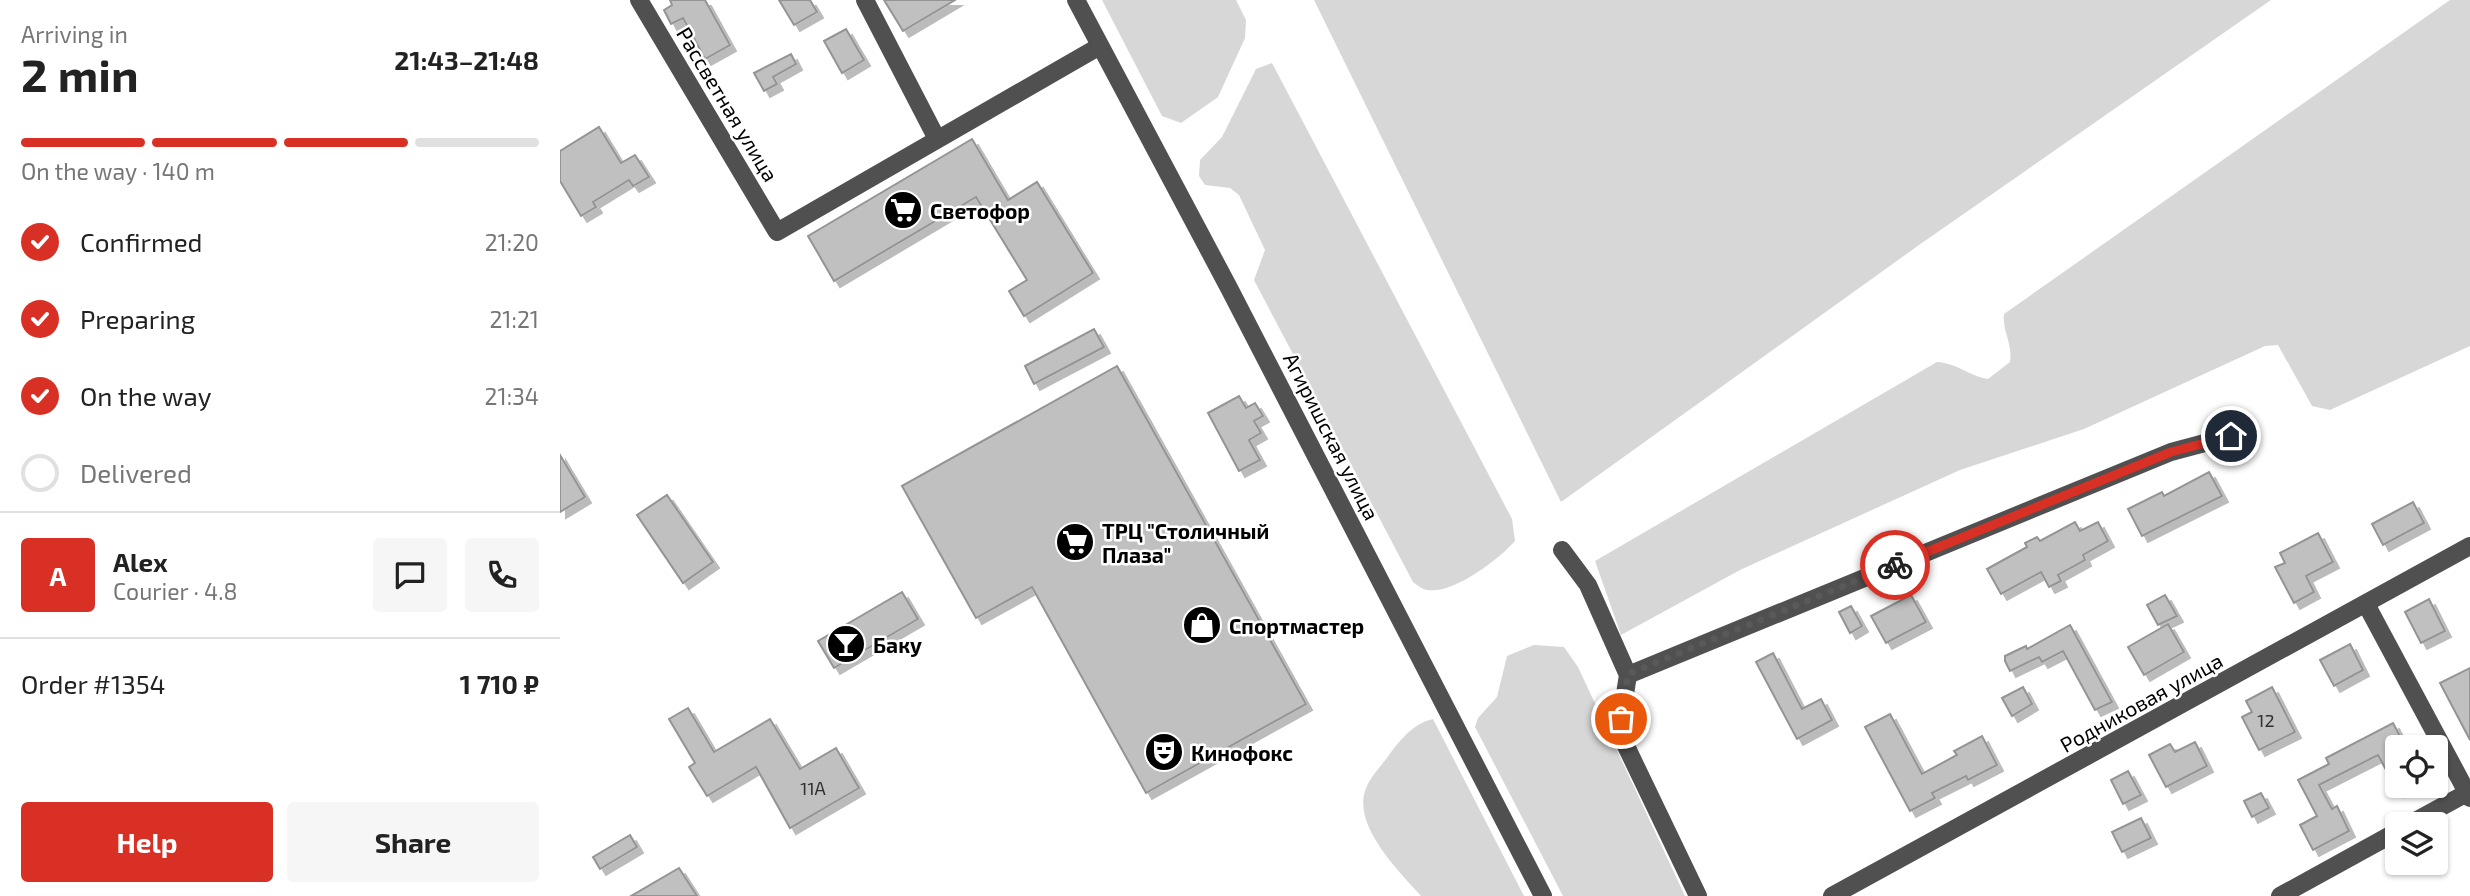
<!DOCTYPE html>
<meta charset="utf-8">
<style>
body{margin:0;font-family:"Exo 2",sans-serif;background:#f6f6f6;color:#222;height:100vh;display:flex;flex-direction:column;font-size:26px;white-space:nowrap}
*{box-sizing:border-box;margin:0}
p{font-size:23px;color:#767676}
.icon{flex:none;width:38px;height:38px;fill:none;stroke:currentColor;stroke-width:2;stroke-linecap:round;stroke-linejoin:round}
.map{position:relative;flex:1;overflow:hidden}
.panel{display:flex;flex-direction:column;background:#fff;width:560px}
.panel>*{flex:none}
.controls{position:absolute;left:1825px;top:735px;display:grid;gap:14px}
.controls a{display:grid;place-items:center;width:63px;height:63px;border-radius:7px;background:#fff;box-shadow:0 2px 5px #0004;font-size:35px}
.pin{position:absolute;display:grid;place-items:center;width:60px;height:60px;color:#fff;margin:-30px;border:4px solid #fff;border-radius:50%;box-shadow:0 2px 7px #0007}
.courier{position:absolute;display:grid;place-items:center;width:70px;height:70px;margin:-35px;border:5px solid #d93025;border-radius:50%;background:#fff;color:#222;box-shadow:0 2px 9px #0007}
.head em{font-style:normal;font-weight:700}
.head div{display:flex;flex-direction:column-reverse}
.head{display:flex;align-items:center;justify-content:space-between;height:119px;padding:0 21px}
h1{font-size:46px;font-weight:700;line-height:52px}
.bar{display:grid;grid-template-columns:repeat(4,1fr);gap:10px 7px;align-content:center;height:84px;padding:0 21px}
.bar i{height:9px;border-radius:5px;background:#e0e0e0}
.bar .on{background:#d93025}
.bar p{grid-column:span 4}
.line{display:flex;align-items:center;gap:18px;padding:0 21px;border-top:2px solid #e0e0e0}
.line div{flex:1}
.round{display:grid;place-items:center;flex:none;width:74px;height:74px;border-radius:7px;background:#f6f6f6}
ol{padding:0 21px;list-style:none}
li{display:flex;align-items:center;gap:21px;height:77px}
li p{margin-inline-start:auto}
li .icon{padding:7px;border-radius:50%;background:#d93025;color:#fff;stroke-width:4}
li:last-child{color:#767676}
li i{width:38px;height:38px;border:4px solid #e0e0e0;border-radius:50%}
.button{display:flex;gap:14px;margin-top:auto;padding:14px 21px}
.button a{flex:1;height:80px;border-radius:7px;background:#d93025;color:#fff;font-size:28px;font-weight:700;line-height:80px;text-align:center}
.button a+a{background:#f6f6f6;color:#222}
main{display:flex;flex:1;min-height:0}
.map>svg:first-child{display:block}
</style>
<main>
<section class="panel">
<div class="head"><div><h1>2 min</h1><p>Arriving in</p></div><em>21:43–21:48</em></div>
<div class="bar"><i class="on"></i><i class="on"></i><i class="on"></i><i></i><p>On the way · 140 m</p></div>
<ol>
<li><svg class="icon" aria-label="check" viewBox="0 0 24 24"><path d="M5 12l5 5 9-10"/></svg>Confirmed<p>21:20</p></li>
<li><svg class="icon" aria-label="check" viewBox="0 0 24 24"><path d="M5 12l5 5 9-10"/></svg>Preparing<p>21:21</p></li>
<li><svg class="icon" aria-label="check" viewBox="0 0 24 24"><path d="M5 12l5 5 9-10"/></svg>On the way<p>21:34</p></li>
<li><i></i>Delivered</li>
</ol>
<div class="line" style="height:126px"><b class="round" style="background:#d93025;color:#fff">A</b><div><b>Alex</b><p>Courier · 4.8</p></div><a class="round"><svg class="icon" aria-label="chat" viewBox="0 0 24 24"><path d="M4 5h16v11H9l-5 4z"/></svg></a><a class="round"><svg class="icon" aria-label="phone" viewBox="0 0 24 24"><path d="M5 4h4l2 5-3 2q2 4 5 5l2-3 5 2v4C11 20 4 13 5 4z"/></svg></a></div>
<div class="line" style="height:91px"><div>Order #1354</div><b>1 710 ₽</b></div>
<div class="button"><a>Help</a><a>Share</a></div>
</section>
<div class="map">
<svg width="1910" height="896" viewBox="0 0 1910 896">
<defs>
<filter id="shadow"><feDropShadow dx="6" dy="6" stdDeviation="0" flood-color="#0004"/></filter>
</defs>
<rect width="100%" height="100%" fill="#fff"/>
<!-- green -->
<g fill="#d7d7d7">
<path d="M542 0H676L686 20 685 38 658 97 621 123 602 116Z"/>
<path d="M754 0H1711L1359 245 1001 502Z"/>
<path d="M1890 0H1910V346L1770 410 1752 406 1718 345 1705 346 1524 429 1400 470 1180 570 1061 635 1035 561 1377 362C1397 363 1409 376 1428 379L1450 362C1453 344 1442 331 1444 314Z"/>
<path d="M712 63 952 519 955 541C939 559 894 594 868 590 863 590 857 585 853 582L694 280 705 250 679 195 670 188 645 185 639 176 640 160 662 137 696 69Z"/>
<path d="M974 645 1004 647 1018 667 1125 896H1003L915 727 918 718 937 697 947 656Z"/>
<path d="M873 719 964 896H861C839 871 789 823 807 786 812 775 822 765 829 755 841 739 854 723 873 719Z"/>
</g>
<!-- building -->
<g fill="#c0c0c0" stroke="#949494" stroke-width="2" filter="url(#shadow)">
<path d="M110 0H145L170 45 145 59 123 18 111 24 104 10 112 5Z"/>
<path d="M219 0H250L257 12 234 25Z"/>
<path d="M324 0H395L343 31Z"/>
<path d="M286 29 304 60 282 73 264 41Z"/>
<path d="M231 54 236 64 213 77 217 84 204 91 194 73Z"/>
<path d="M39 127 61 163 75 155 89 177 73 186 69 180 33 202 36 207 21 216 0 181V151Z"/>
<path d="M412 139 448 200 477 182 533 273 464 316 449 291 467 280 416 197 274 281 248 236Z"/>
<path d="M534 329 544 347 474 384 465 366Z"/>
<path d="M557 366 746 704 586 793 472 587 416 618 342 486Z"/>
<path d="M679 396 686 408 695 403 703 416 694 421 701 433 689 440 700 460 679 471 648 413Z"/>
<path d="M0 455 25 497 0 512Z"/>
<path d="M1649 472 1662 496 1582 536 1568 509 1602 492 1604 496Z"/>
<path d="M107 495 153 562 123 583 77 515Z"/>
<path d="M1853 502 1864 523 1823 545 1812 524Z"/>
<path d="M1515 522 1520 531 1538 522 1548 541 1523 555 1525 560 1498 575 1501 581 1489 587 1481 572 1441 594 1427 569 1467 547 1465 543 1477 537 1480 541Z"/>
<path d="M1758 533 1773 562 1746 576 1754 592 1734 603 1715 567 1725 563 1720 553Z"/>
<path d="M342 592 358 619 274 668 258 641Z"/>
<path d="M1351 595 1366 622 1326 643 1311 616Z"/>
<path d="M1605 595 1617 616 1598 625 1587 605Z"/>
<path d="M1869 599 1885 631 1861 643 1845 612Z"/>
<path d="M1291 606 1302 626 1290 633 1279 612Z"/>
<path d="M1608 624 1624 652 1584 675 1568 647Z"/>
<path d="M1510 625 1552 702 1535 710 1503 651 1482 662 1479 657 1450 671 1445 661V656L1466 646 1467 649Z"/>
<path d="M1790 644 1803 670 1774 686 1760 660Z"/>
<path d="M1213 653 1242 709 1261 699 1272 720 1237 739 1196 662Z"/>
<path d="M1910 668V740L1880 683Z"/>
<path d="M1463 687 1472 704 1452 716 1442 698Z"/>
<path d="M1712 687 1735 732 1699 750 1682 717 1692 712 1686 701Z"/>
<path d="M128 708 154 752 210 719 240 769 276 748 299 788 230 828 196 767 147 796 129 767 135 763 109 719Z"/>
<path d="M1330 714 1362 774 1397 755 1394 751 1422 736 1437 765 1408 780 1406 776 1372 793 1375 798 1350 811 1305 727Z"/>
<path d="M1833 723 1843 742 1838 745V792L1818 755 1759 785 1772 809 1777 806 1789 831 1753 850 1740 825 1757 816 1738 780 1769 764 1766 758Z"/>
<path d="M1635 742 1647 766 1606 787 1589 755 1610 744 1615 752Z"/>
<path d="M1568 771 1581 795 1563 804 1551 780Z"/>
<path d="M1701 793 1709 808 1692 817 1684 801Z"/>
<path d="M1581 818 1591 838 1562 852 1552 832Z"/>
<path d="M70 835 77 847 40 869 33 857Z"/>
<path d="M119 868 137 896H71Z"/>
</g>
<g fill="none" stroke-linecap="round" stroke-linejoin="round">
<!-- minor -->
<g stroke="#505050" stroke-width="18">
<path d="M79 0 217 232 540 46"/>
<path d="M305 0 377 139"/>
<path d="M516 0 669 288 983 896"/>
<path d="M1002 550 1028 585 1068 675 1061 719 1066 746 1138 896"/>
<path d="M1806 604 1910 798"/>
<path d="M1068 675 1611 452 1671 436"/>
<path d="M1850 824 1907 793"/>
<path d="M1272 896 1910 546"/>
<path d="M1720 896 1838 831"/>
</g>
</g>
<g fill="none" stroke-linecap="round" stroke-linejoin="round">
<!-- done -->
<path stroke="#595959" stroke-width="7" stroke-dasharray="0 12.6" d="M1061 719 1068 674 1335 565"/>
<!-- route -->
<path stroke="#d93025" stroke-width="9" d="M1335 565 1611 452 1671 436"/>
</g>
<!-- icons -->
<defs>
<symbol id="supermarket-disc" viewBox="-11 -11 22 22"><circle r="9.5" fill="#000" stroke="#fff"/><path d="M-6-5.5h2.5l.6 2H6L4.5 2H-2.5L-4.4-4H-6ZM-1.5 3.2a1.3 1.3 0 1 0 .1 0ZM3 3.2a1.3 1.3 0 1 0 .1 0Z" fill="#fff"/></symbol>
<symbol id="shop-disc" viewBox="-11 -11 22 22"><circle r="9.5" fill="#000" stroke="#fff"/><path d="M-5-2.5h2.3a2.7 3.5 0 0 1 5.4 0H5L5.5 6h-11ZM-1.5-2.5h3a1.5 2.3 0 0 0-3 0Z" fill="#fff"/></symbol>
<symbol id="bar-disc" viewBox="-11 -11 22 22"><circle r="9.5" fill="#000" stroke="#fff"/><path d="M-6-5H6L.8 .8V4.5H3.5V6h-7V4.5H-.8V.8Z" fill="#fff"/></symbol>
<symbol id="theatre-disc" viewBox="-11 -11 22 22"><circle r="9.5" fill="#000" stroke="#fff"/><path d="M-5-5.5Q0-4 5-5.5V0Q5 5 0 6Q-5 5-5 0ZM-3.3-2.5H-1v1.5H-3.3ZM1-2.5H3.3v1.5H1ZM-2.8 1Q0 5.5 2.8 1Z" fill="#fff"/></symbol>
</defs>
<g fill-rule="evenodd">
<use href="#supermarket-disc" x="321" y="188" width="44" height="44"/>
<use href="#supermarket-disc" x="493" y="520" width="44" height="44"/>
<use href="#shop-disc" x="620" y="603" width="44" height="44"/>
<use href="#bar-disc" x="264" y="622" width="44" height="44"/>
<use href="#theatre-disc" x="582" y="730" width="44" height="44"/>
</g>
<g text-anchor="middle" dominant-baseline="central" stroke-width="5" stroke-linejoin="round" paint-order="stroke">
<!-- number labels -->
<g font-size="18" fill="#303030">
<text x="1706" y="720">12</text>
<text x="253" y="788">11А</text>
</g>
<!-- street labels -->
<g font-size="21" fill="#000" stroke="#fff">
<text transform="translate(168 104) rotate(59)">Рассветная улица</text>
<text transform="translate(772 436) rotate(63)">Агиришская улица</text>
<text transform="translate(1581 702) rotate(-29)">Родниковая улица</text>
</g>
<!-- poi labels -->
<g font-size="21" font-weight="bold" fill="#000" stroke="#fff" text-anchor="start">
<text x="370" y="210">Светофор</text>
<text x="542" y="530">ТРЦ "Столичный<tspan x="542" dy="24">Плаза"</tspan></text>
<text x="669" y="625">Спортмастер</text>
<text x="313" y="644">Баку</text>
<text x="631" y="752">Кинофокс</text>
</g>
</g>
</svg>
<div class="controls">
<a><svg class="icon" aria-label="locate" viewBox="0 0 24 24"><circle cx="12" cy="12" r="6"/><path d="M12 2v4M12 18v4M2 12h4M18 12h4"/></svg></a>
<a><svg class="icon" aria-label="layers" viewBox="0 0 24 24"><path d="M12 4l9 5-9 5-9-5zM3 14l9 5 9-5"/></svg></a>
</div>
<div class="pin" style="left:1061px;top:719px;background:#ea580c"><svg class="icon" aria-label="bag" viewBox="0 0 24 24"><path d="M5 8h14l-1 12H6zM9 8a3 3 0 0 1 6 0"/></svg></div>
<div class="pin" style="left:1671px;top:436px;background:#1f2937"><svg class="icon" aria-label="home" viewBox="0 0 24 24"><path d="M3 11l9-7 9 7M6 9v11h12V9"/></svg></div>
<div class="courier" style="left:1335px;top:565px"><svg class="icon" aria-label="bike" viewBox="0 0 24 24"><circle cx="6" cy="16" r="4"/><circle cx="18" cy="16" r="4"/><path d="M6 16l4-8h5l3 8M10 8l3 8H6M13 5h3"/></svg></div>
</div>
</main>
